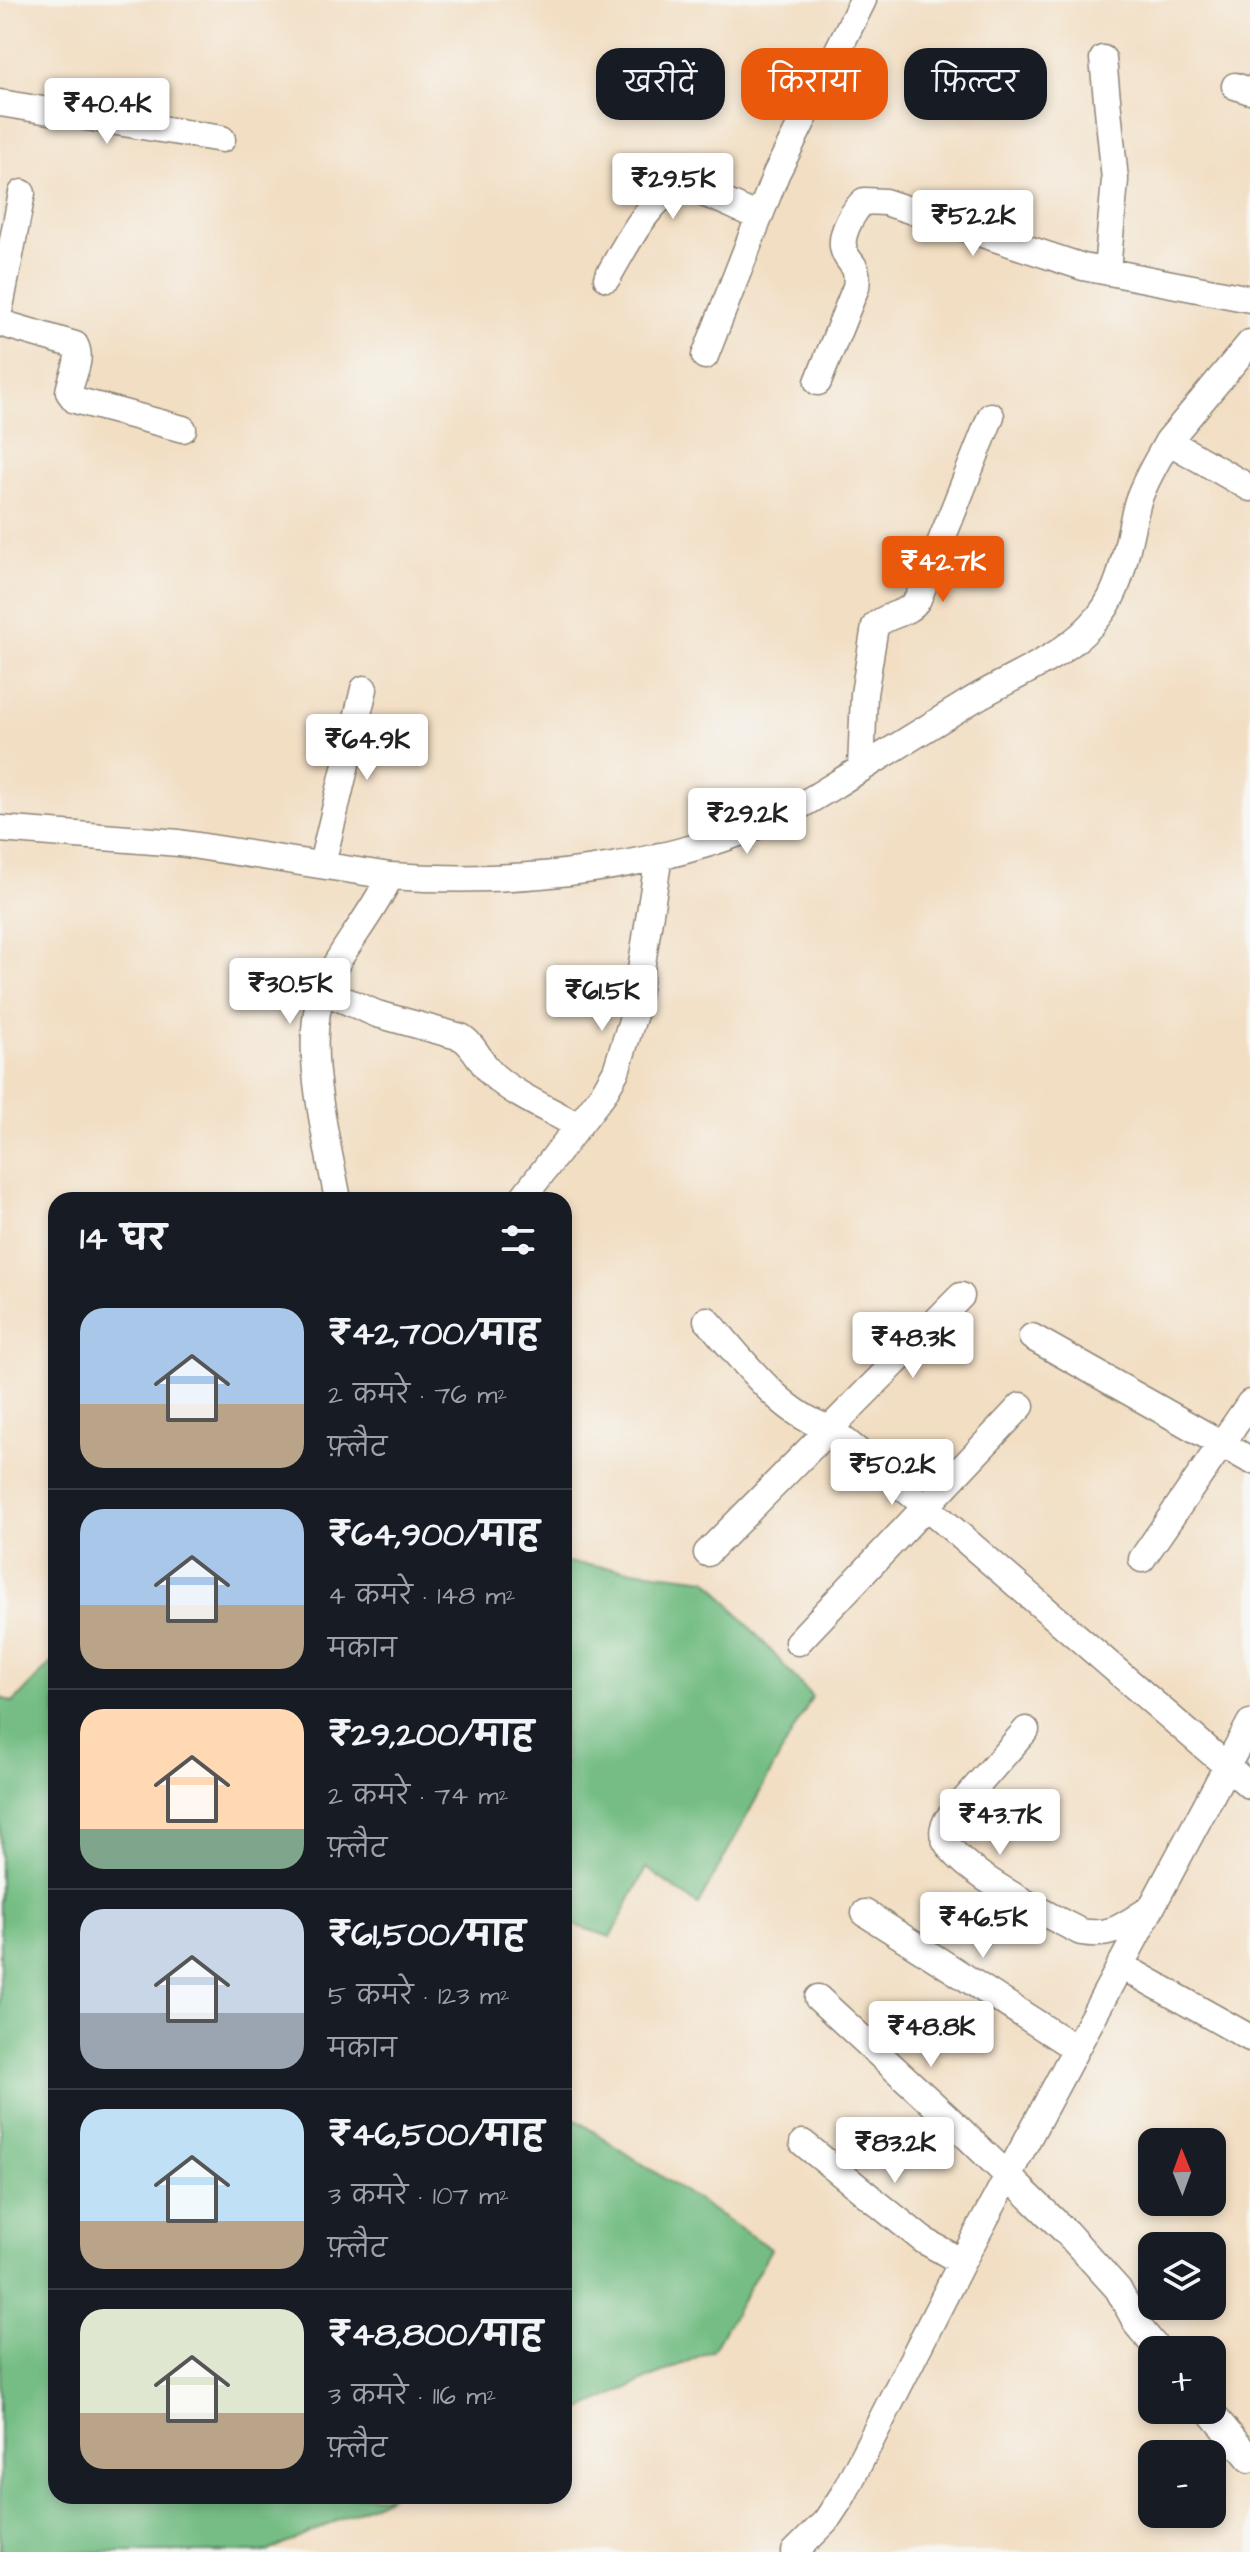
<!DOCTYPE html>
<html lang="hi">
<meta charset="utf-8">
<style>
body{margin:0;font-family:"Architects Daughter","Playpen Sans Deva",sans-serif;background:#20242c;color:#f1f3f6;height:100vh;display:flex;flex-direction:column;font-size:30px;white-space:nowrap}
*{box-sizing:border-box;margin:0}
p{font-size:26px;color:#9ea1a6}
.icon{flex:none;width:44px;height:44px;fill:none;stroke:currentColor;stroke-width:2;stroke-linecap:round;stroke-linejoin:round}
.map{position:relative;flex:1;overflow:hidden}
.panel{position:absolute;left:48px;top:1192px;width:524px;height:1312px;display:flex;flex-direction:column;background:#171b24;border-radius:24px;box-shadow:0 4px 12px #0003}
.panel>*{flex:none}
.banner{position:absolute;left:596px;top:48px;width:534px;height:72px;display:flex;gap:16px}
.needle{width:52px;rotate:359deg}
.controls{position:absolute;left:1138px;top:2128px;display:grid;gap:16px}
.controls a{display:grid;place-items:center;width:88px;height:88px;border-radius:16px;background:#171b24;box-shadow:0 4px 12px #0003;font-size:40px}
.price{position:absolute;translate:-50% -68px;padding:0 18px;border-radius:8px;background:#fff;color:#222;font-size:26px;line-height:52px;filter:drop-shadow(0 2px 4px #0008)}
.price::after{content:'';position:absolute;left:50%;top:48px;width:24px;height:18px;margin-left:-12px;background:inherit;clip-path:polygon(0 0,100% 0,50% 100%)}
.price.current{background:#ea580c;color:#fff}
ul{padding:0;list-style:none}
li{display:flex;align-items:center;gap:24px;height:200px;padding:0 32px}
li+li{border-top:2px solid #363941}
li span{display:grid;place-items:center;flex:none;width:224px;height:160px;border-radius:24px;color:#555}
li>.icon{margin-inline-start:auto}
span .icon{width:96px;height:96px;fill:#fffc;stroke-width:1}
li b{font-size:34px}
h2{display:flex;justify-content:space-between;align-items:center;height:96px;padding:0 32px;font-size:34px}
.chip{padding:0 28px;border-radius:24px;background:#171b24;box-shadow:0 4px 12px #0003;font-size:28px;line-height:72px}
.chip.current{background:#ea580c;color:#fff}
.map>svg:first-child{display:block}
.forest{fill:#74bd84;stroke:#507458;stroke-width:2}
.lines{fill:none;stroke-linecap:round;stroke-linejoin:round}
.minor-casing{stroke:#8e8477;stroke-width:29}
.minor{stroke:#fff;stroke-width:26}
</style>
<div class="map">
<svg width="1250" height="2552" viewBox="0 0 1250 2552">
<rect width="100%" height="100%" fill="#f6f6f2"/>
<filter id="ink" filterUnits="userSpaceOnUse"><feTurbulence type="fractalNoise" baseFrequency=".0125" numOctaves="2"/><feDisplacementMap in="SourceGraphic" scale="16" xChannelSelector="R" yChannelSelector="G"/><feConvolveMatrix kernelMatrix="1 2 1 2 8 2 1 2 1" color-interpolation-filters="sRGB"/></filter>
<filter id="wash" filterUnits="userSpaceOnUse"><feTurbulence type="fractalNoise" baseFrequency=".006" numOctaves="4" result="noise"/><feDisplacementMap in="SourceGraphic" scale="32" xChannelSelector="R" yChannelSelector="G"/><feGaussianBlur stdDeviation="1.8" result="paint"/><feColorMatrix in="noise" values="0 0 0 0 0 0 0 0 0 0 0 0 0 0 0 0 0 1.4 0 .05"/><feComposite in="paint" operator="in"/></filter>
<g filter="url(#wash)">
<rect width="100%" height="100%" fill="#f2dec3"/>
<path class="forest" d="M564,1562L707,1579L812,1697L698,1905L646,1868L611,1937L564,1922Z
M56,1658V2496H391L268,2552H0V1697L13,1703Z
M564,2112L771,2249L713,2350L564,2417Z"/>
</g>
<g filter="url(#ink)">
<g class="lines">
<g class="minor-casing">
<path id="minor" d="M1103,59L1115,180L1107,271
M1235,86L1250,91
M0,103L222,139
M607,278C621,255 652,189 682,189C703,189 739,209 759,217
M0,307L22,193
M0,323L75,345C83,360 71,376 69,392L75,400L183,429
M705,356L776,174L863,0
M818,382L856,287C860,260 845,265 843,246C841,233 854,209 864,201L885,202L1083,267L1250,299
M1168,441L1250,488
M861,769L864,694L875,626C888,613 907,616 918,599L991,416
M0,829L179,843L390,876C518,885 665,870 782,815C806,804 828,789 851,775C890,751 930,726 969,702C1013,675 1068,657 1100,615C1125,584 1127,538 1138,501C1145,480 1157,461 1168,441L1250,343
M322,864L364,689
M323,991L377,1014L461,1037C476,1046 481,1065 494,1076C518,1097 551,1110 578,1126
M338,1200C327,1139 299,1038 326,982C344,945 373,914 390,876
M521,1200L603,1094L616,1071L634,1014L659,856
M707,1320C740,1356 781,1415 829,1428L927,1507L1250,1786
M1032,1337L1250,1460
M707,1553L961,1296
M1142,1559L1250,1403
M798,1642L1021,1406
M1026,1730L947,1820C944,1826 942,1831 944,1837C955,1870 1050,1916 1081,1932C1110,1937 1121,1928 1145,1912
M865,1913L1075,2048
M1120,1965L1250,2038
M818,1998L946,2116L1067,2233L1118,2289L1138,2326L1158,2350
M803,2143L923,2240L962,2262
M1209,2410L1250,2459
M795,2552L826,2521L843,2495L962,2262L1250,1723"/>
</g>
<use href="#minor" class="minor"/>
</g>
</g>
</svg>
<div class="controls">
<a><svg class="needle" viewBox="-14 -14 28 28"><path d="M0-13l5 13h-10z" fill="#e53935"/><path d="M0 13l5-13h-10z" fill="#9ea1a6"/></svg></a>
<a><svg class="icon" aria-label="layers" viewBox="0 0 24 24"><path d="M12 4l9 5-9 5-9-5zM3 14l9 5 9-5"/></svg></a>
<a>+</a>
<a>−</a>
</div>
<b class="price" style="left:107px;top:146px">₹40.4K</b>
<b class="price" style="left:673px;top:221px">₹29.5K</b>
<b class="price" style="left:973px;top:258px">₹52.2K</b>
<b class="price current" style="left:943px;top:604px">₹42.7K</b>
<b class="price" style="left:367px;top:782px">₹64.9K</b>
<b class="price" style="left:747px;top:856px">₹29.2K</b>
<b class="price" style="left:290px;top:1026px">₹30.5K</b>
<b class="price" style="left:602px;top:1033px">₹61.5K</b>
<b class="price" style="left:913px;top:1380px">₹48.3K</b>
<b class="price" style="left:892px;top:1507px">₹50.2K</b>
<b class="price" style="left:1000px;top:1857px">₹43.7K</b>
<b class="price" style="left:983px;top:1960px">₹46.5K</b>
<b class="price" style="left:931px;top:2069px">₹48.8K</b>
<b class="price" style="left:895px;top:2185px">₹83.2K</b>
<div class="banner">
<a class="chip">खरीदें</a>
<a class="chip current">किराया</a>
<a class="chip">फ़िल्टर</a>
</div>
<section class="panel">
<h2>14 घर<svg class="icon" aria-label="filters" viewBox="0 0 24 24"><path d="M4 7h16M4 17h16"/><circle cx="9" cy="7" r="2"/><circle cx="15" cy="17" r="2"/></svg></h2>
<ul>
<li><span style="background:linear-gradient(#a9c7e8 60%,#b9a48a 0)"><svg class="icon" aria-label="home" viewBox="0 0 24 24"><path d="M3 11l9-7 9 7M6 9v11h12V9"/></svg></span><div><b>₹42,700/माह</b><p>2 कमरे · 76 m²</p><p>फ़्लैट</p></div></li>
<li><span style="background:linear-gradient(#a9c7e8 60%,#b9a48a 0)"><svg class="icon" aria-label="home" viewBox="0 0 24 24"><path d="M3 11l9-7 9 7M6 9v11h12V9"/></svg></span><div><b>₹64,900/माह</b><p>4 कमरे · 148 m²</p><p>मकान</p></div></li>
<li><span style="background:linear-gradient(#ffd9b3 75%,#7fa58c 0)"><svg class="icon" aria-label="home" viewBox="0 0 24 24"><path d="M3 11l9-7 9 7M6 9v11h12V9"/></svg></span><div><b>₹29,200/माह</b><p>2 कमरे · 74 m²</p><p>फ़्लैट</p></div></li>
<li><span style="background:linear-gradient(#c9d6e8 65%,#9aa5b1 0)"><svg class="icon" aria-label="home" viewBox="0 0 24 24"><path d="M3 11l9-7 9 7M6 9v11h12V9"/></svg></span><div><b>₹61,500/माह</b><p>5 कमरे · 123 m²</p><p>मकान</p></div></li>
<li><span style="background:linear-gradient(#bfe0f5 70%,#b9a48a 0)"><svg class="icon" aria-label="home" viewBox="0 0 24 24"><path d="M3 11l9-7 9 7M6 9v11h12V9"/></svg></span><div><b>₹46,500/माह</b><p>3 कमरे · 107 m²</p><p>फ़्लैट</p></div></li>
<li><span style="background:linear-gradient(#dfe7d0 65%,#b9a48a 0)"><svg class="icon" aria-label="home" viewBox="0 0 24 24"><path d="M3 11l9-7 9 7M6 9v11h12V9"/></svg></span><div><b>₹48,800/माह</b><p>3 कमरे · 116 m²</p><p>फ़्लैट</p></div></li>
</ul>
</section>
</div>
